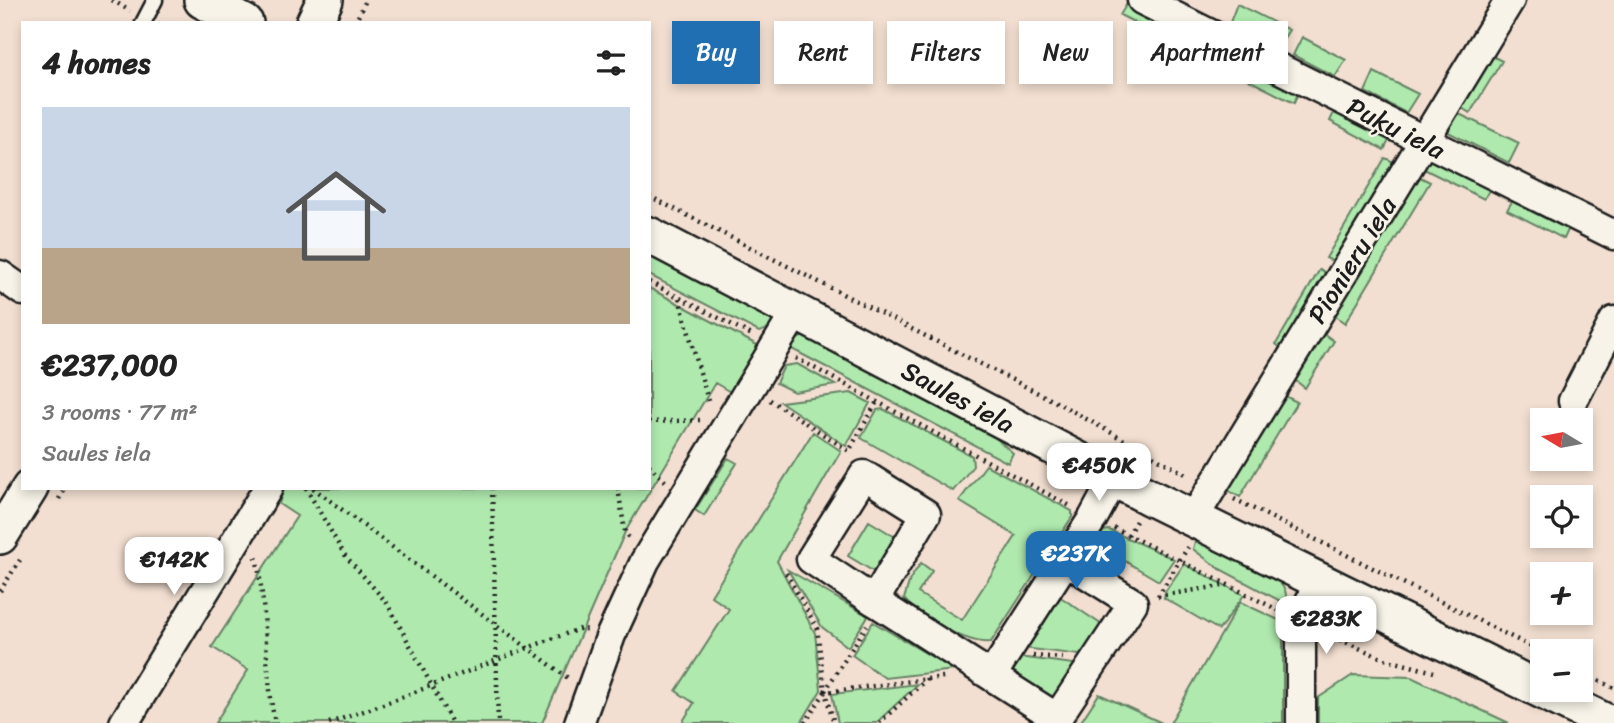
<!DOCTYPE html>
<meta charset="utf-8">
<style>
body{margin:0;font-family:Sriracha,sans-serif;background:#f6f6f6;color:#222;height:100vh;display:flex;flex-direction:column;font-size:26px;white-space:nowrap}
*{box-sizing:border-box;margin:0}
p{font-size:23px;color:#767676}
.icon{flex:none;width:38px;height:38px;fill:none;stroke:currentColor;stroke-width:2;stroke-linecap:round;stroke-linejoin:round}
.map{position:relative;flex:1;overflow:hidden}
.details{position:absolute;left:21px;top:21px;width:630px;height:469px;display:flex;flex-direction:column;background:#fff;border-radius:0px;box-shadow:0 4px 10px #0003}
.details>*{flex:none}
.hud{position:absolute;left:672px;top:21px;width:665px;height:63px;display:flex;gap:14px}
.needle{width:46px;rotate:280deg}
.controls{position:absolute;left:1530px;top:408px;display:grid;gap:14px}
.controls a{display:grid;place-items:center;width:63px;height:63px;border-radius:0px;background:#fff;box-shadow:0 4px 10px #0003;font-size:35px}
.price{position:absolute;translate:-50% -60px;padding:0 16px;border-radius:14px;background:#fff;color:#222;font-size:23px;line-height:46px;filter:drop-shadow(0 2px 4px #0008)}
.price::after{content:'';position:absolute;left:50%;top:42px;width:21px;height:16px;margin-left:-10px;background:inherit;clip-path:polygon(0 0,100% 0,50% 100%)}
.price.selected{background:#1f6fb2;color:#fff}
ul{padding:0;list-style:none}
li{display:grid;align-content:center;gap:14px;height:371px;padding:0 21px}
li span{display:grid;place-items:center;height:217px;border-radius:0px;color:#555}
li>.icon{margin-inline-start:auto}
span .icon{width:126px;height:126px;fill:#fffc;stroke-width:1}
li b{font-size:30px}
h2{display:flex;justify-content:space-between;align-items:center;height:84px;padding:0 21px;font-size:30px}
.pill{padding:0 24px;border-radius:0px;background:#fff;box-shadow:0 4px 10px #0003;font-size:24px;line-height:63px}
.pill.selected{background:#1f6fb2;color:#fff}
.map>svg:first-child{display:block}
.green{fill:#afe9ae;stroke:#668265;stroke-width:2}
.lines{fill:none;stroke-linecap:round;stroke-linejoin:round}
.service-casing{stroke:#1c1c1c;stroke-width:19}
.minor-casing{stroke:#1c1c1c;stroke-width:33}
.tertiary-casing{stroke:#1c1c1c;stroke-width:40}
.path{stroke:#1c1c1c;stroke-width:4.5;stroke-dasharray:2 5;stroke-linecap:butt}
.service{stroke:#f7f3e8;stroke-width:14}
.minor{stroke:#f7f3e8;stroke-width:28}
.tertiary{stroke:#f7f3e8;stroke-width:35}
.labels{text-anchor:middle;stroke-width:5;stroke-linejoin:round;paint-order:stroke}
.street-label{font-size:26px;fill:#1c1c1c;stroke:#f7f3e8}
</style>
<div class="map">
<svg width="1614" height="723" viewBox="0 0 1614 723">
<rect width="100%" height="100%" fill="#f2dfd1"/>
<filter id="ink" filterUnits="userSpaceOnUse"><feTurbulence type="fractalNoise" baseFrequency=".0143" numOctaves="2"/><feDisplacementMap in="SourceGraphic" scale="14" xChannelSelector="R" yChannelSelector="G"/><feConvolveMatrix kernelMatrix="1 2 1 2 8 2 1 2 1" color-interpolation-filters="sRGB"/></filter>
<g filter="url(#ink)">
<path class="green" d="M1128,2L1213,44L1208,60L1120,15Z
M1237,4L1289,30L1277,49L1229,25Z
M1302,37L1346,60L1335,77L1293,55Z
M1229,52L1300,88L1294,103L1221,66Z
M1488,54L1502,61L1470,113L1457,105Z
M1374,72L1418,94L1406,113L1365,92Z
M1337,106L1393,133L1384,150L1330,121Z
M1453,111L1519,143L1509,163L1448,132Z
M1427,157L1494,182L1484,199L1420,167Z
M1385,158L1396,163L1334,262L1326,258Z
M1414,174L1430,182L1345,323L1331,313Z
M1517,193L1572,221L1564,239L1507,210Z
M649,249L771,313L774,321L768,329L759,332L649,275Z
M1320,269L1327,274L1282,349L1276,344Z
M649,288L759,346L732,393L715,383L625,532L542,723H215L248,670L212,647L297,516L279,504L283,488H649Z
M1320,331L1334,341L1305,388L1291,377Z
M807,335L982,426L1013,453L1008,463L790,348L794,340Z
M797,364L835,385L794,392L776,383L784,366Z
M851,393L870,403L846,446L781,402Z
M1281,394L1297,402L1240,497L1225,489Z
M883,409L972,456L973,466L953,491L861,438L877,410Z
M813,432L841,451L777,561L815,633L821,690L801,723H682L694,703L676,691L729,609L711,596Z
M728,458L737,463L704,516L695,510Z
M986,465L1072,511V517L991,642C968,645 919,617 904,599L910,579L921,563L932,571L918,593L962,620L1016,536L959,501Z
M869,521L902,541L881,576L848,556Z
M1109,530L1174,559L1159,581L1096,544L1103,531Z
M1196,537L1278,580L1285,590L1288,605L1218,568L1193,549Z
M1184,564L1244,595L1219,630L1164,598L1165,592Z
M788,570L868,616L848,647L822,627Z
M1056,594L1108,629L1088,656L1023,648Z
M1240,602L1283,622V723H1170Z
M873,622L954,670L885,678L852,655Z
M1018,657L1082,665L1056,702L1008,674Z
M1353,675L1411,677L1509,723H1318V698Z
M918,684L876,723H838L832,694Z
M1099,694L1162,723H1080Z"/>
<g class="lines">
<g class="service-casing">
<path id="service" d="M143,23L155,0"/>
</g>
<g class="minor-casing">
<path id="minor" d="M1142,0L1614,235
M0,275L23,291
M1573,401L1614,321
M1193,519L1510,0
M874,601L926,514L864,475L811,559L874,601L879,604L1057,718L1133,603L1066,561
M992,675L1093,518L1114,479
M124,723L268,488
M579,723L611,635L645,561L796,312
M1301,723V623L1318,582"/>
</g>
<g class="tertiary-casing">
<path id="tertiary" d="M202,0L245,23
M314,23L325,0
M649,235L1149,497L1608,723
M0,536L30,488"/>
</g>
<path class="path" d="M112,0L130,11
M355,23L366,0
M649,196L1056,402L1189,476
M649,282L754,336
M679,298L709,404
M796,358L1072,507
M770,400L849,451L878,400
M649,422L701,420
M649,465L666,482
M306,488L344,554L387,603L452,723
M313,488L568,678
M492,488L498,723
M618,488L625,532L629,538
M59,499L65,488
M1234,499L1542,652
M1114,528L1278,610
M1128,535L1136,521
M256,557C268,612 264,668 275,723
M786,573L817,628L825,692L834,723
M0,591L20,560
M1158,596L1188,547
M1158,596L1228,585
M1327,634L1384,659L1434,672
M1033,656L1066,658
M1580,671L1614,688
M825,691L867,625
M329,723C414,695 497,658 582,628L587,630
M805,723L825,692L944,677
M879,723L927,679"/>
<use href="#service" class="service"/>
<use href="#minor" class="minor"/>
<use href="#tertiary" class="tertiary"/>
</g>
</g>
<g class="labels">
<g class="street-label">
<text transform="translate(1396 128) rotate(27)" y="9">Puķu iela</text>
<text transform="translate(1352 260) rotate(-58)" y="9">Pionieru iela</text>
<text transform="translate(958 397) rotate(28)" y="9">Saules iela</text>
</g>
</g>
</svg>
<div class="controls">
<a><svg class="needle" viewBox="-14 -14 28 28"><path d="M0-13l5 13h-10z" fill="#e53935"/><path d="M0 13l5-13h-10z" fill="#767676"/></svg></a>
<a><svg class="icon" aria-label="locate" viewBox="0 0 24 24"><circle cx="12" cy="12" r="6"/><path d="M12 2v4M12 18v4M2 12h4M18 12h4"/></svg></a>
<a>+</a>
<a>−</a>
</div>
<b class="price" style="left:1099px;top:503px">€450K</b>
<b class="price selected" style="left:1076px;top:591px">€237K</b>
<b class="price" style="left:174px;top:597px">€142K</b>
<b class="price" style="left:1326px;top:656px">€283K</b>
<div class="hud">
<a class="pill selected">Buy</a>
<a class="pill">Rent</a>
<a class="pill">Filters</a>
<a class="pill">New</a>
<a class="pill">Apartment</a>
</div>
<section class="details">
<h2>4 homes<svg class="icon" aria-label="filters" viewBox="0 0 24 24"><path d="M4 7h16M4 17h16"/><circle cx="9" cy="7" r="2"/><circle cx="15" cy="17" r="2"/></svg></h2>
<ul>
<li><span style="background:linear-gradient(#c9d6e8 65%,#b9a48a 0)"><svg class="icon" aria-label="home" viewBox="0 0 24 24"><path d="M3 11l9-7 9 7M6 9v11h12V9"/></svg></span><div><b>€237,000</b><p>3 rooms · 77 m²</p><p>Saules iela</p></div></li>
</ul>
</section>
</div>
